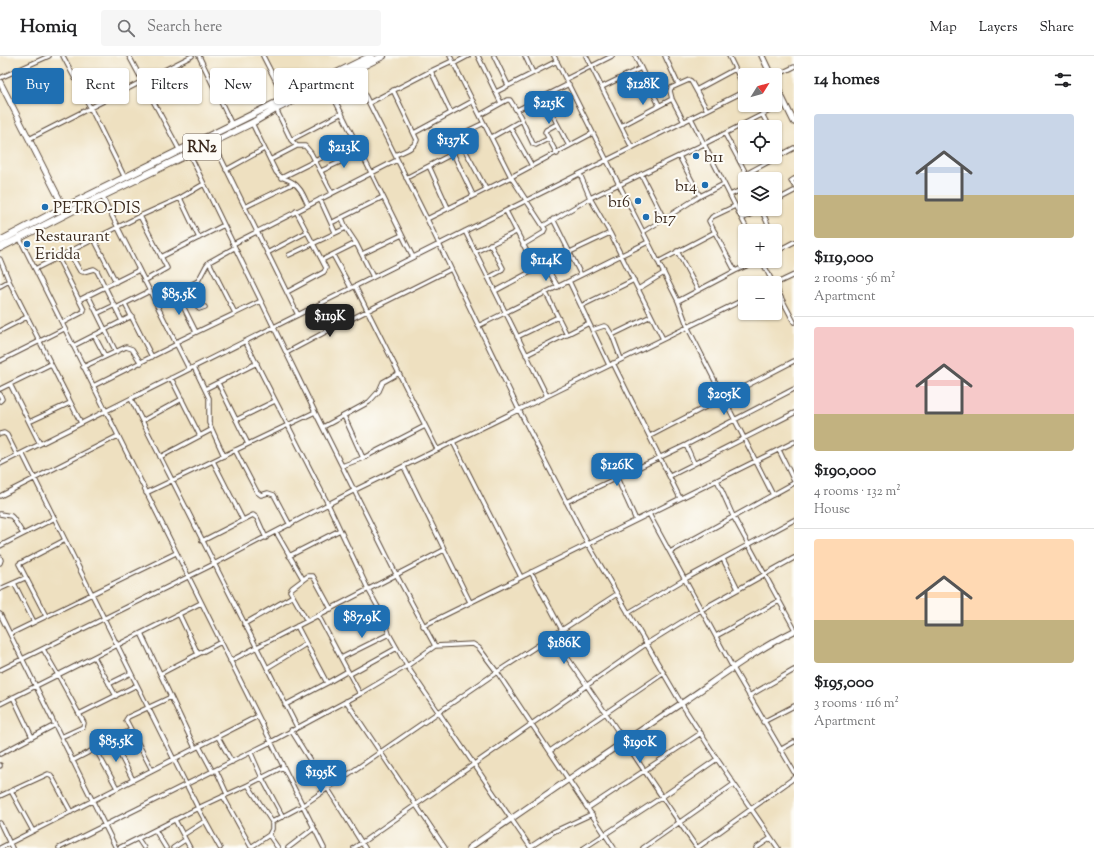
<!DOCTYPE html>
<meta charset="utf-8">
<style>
body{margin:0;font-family:"Sorts Mill Goudy",serif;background:#f6f6f6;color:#202124;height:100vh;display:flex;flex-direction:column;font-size:15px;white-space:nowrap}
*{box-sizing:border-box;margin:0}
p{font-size:13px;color:#757577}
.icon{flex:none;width:22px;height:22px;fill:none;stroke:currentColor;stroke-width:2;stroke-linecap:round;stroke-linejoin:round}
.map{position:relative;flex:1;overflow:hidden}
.drawer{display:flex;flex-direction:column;background:#fff;width:300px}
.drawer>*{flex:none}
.guide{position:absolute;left:12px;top:12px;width:380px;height:36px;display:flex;gap:8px}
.needle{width:26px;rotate:53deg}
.buttons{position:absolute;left:738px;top:12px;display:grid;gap:8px}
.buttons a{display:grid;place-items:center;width:44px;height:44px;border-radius:4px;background:#fff;box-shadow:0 1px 3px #0004;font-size:20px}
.price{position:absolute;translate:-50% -34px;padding:0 9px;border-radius:8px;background:#1f6fb2;color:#fff;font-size:13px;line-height:26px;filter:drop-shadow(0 1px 2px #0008)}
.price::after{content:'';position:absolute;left:50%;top:24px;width:12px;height:9px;margin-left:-6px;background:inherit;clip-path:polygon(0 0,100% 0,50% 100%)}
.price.on{background:#222;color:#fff}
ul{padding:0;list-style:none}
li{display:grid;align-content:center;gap:8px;height:212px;padding:0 20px}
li+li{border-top:1px solid #e0e0e0}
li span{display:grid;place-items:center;height:124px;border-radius:4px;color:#555}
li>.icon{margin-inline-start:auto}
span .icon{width:72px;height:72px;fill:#fffc;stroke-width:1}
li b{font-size:17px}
h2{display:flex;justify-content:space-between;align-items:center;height:48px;padding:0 20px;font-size:17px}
.chip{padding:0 14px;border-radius:4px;background:#fff;box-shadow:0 1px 3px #0004;font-size:14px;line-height:36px}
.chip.on{background:#1f6fb2;color:#fff}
header{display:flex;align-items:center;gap:24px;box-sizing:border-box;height:56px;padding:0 20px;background:#fff;border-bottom:1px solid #e0e0e0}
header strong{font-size:19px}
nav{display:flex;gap:22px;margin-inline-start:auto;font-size:14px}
.search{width:280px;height:36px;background:#f6f6f6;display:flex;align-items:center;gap:10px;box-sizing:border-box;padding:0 14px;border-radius:4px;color:#757577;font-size:15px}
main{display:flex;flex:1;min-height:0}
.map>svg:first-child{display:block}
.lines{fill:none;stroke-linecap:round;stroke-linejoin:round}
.street-casing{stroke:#564536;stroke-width:5.5}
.secondary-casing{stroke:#564536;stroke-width:7}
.highway-casing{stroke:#564536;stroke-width:8}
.street{stroke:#fff;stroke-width:3.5}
.secondary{stroke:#fff;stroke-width:5}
.highway{stroke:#fff;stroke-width:6}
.poi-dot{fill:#1f6fb2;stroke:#fdfcf7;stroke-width:1.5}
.labels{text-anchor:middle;stroke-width:4;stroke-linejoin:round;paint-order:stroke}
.shield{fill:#fdfcf7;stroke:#75695f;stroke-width:1}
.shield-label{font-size:15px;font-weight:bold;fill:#3b2a1e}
.poi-label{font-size:16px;fill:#3b2a1e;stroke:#fdfcf7;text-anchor:start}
</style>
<header>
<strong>Homiq</strong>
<div class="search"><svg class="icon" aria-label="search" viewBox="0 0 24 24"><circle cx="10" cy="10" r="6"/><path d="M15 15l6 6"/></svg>Search here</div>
<nav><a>Map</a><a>Layers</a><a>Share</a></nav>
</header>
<main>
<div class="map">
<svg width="794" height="792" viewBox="0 0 794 792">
<rect width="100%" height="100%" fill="#fdfcf7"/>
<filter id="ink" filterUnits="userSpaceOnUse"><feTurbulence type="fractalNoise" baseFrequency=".025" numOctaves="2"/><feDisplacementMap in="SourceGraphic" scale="8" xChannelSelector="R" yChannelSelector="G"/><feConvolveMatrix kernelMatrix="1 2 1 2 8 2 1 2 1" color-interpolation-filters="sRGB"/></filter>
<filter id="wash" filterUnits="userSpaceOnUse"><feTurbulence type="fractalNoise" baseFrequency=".012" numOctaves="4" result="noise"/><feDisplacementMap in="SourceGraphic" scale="16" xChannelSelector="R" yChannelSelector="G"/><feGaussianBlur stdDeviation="0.9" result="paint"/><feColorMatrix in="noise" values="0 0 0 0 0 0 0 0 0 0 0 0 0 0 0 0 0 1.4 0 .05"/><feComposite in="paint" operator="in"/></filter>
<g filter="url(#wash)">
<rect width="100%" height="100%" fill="#eee0c0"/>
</g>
<g filter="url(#ink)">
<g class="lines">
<g class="street-casing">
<path id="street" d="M63,0L90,51L125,122
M129,0L180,95
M199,0L232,69
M263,0L285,43
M450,0L511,121L543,170L590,142L619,128
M478,0L501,47
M494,0L508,29
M525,0L533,17
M554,0L678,245L688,272L773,439
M586,0L632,92
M635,0L659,49
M665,0L678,28
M729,0L745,33
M453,8L468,0
M353,15L427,163L519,354L588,488L681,647L717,703L778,792
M431,15L451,57
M775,20L794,11
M0,22L49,0
M566,23L612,0
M327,28L413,201
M602,31L641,12
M393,34L417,84C415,92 402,96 395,99
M696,34L735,13
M496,36L557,5
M543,41L569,90
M369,47L431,15L452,5
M276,53L291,84L297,90H305L311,97L332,137
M517,54L569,28
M762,58L769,71
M480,59L507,44H510L520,60L533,88L536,89L548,83
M691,62L748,175
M684,66L672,43L670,35L671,32L689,24L691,25L707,54
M252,67L276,116C282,124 285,121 292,126C301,131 304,141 308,149
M621,70L672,43
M510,71L532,110
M414,77L473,45
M725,78L749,123
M492,81L522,64
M29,83L192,0
M459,83L486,133
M775,83L783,98
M291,84L342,57
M213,86L298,259
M189,97L315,356L396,518L435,590
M453,97L473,139
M557,98L545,76L546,74L557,68
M679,100L700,140
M270,104L297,90
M429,110L448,152
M226,114L264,93
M321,115L361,96
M580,118L590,142L610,177L663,283
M641,118L664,163L700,140L724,128
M746,118L794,92
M281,122L339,93
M406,122L454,97C458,93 457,89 459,84C463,75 477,71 484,67
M794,123L791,125L794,129
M619,129L704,88L785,47
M730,139L745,132
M102,140L189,313
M180,142L199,182
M320,143L335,176
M775,145L794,135
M245,151L294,127
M761,153L771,175
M342,162L346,172
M427,163L511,121L593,77
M553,163L581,219
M742,163L760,153
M331,167L383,141
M465,175L547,340
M643,176L664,163
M19,181L324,792
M94,183L116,226
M775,184L780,194
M233,188L397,104
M523,189L543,177L545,173L543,170
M677,195L698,234
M69,196L80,215L83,216L94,213L97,215L122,265
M475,196L516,176
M570,196L610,177
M775,196L794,186
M267,197L307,176
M362,198L402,179
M289,199L346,172L356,187L373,221
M333,199L351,232
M161,201L224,169
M58,202L84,254L83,256L62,267
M0,203L9,225L81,367
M322,204L356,187
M762,205L773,227
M209,206L235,257
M658,206L715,176
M35,213L140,160
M536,213L545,208L558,231
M735,215L709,165L712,161L735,150
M488,222L501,215L503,212L490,188
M144,225L167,212L140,160L180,142L204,128
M569,225L609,309
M775,228L794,219
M0,230L9,225
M355,230L437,393
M775,230L794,266
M187,231L199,253L205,251
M638,233L664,217
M495,235L536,213L506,155
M176,236L196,276
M287,236L324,216L326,212L296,155
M546,237L567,279
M88,239L116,296
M79,244L139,214
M678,245L735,215L757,205
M156,247L198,225L206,210L209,206L234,192
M125,248L152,301
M581,250L634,224
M116,252L150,235
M98,257L115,249
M478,270L648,186
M592,274L604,270L607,271L612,279L621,303
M0,275L27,261
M94,279L105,300
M612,279L651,260
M517,281L558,261
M245,285L328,448L368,533L384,562L389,578L407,610L531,792
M176,286L261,245
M73,290L132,260
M286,297L329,274L451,213
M526,299L589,267
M0,305L64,273
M613,307L680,442
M83,311L126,291L132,293L141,307
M194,311L209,342V367L224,400
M171,322L200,380
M218,327L248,388
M10,328L40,388
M93,330L177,288
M0,333L51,308
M205,333L257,307
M0,338L2,343L0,345
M131,343L297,671
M344,360L363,402
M236,364L275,345
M142,365L182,343
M29,366L70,347
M323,371L369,346L379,335L383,326L399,317
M0,378L4,377L7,379L17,399
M650,380L794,305
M453,386L521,521
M686,389L694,407
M235,394L257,436L261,439L268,437L274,439L290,469
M779,394L794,425
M22,397L198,752L220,792
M160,401L211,374
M213,405L243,464
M0,408L745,35
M342,410L363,402L425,370
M404,411L470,546
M670,420L794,357
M617,422L636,464
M717,424L733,460L794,572
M146,437L315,356
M0,440L118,380
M566,446L686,389L794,333
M0,458L11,460L13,462L23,478
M649,458L733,612L794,716
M276,476L303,523
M202,485L253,459L257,462L266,482
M0,490L55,462
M670,496L794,427
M289,500L340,474
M0,501L1,504L0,507
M723,503L738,533
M531,516L562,574
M14,527L34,566
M0,533L25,522
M628,557L685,523L794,464
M0,558L116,792
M179,558L198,598
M318,559L360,638
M46,560L19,508L65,484
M307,565L290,535L292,532L308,520H313L331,553
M244,568L293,540
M423,570L794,386
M141,577L195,692
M10,578L176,497
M552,580C602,649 648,722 697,792
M716,580L779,545
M43,593L58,619L84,667L83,671L61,681
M94,601L116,640
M341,602L389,578
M230,605L444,494
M267,612L306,588
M0,614L214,508L355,434L745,243
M160,618L221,586
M350,618L397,592
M327,627L348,615
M109,628L131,617
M749,640L794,614
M13,641L32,681
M346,645L445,792
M0,648L201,547
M285,649L327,627L297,570
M79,658L137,629
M763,666L794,650
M291,674L365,792
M218,681L232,706
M112,683L133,724
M199,690L213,716
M95,692L117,732
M780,694L794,686
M550,695L664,617
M251,697L262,722L283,761
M0,698L55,669
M72,705L131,674
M0,709V710
M152,714L126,664L128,661L171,641
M216,714L227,738
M248,729L272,766V773L269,779L278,792
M11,735L33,775
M0,740L48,718L51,719L71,756
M223,740L251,791L269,779
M588,752L701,677
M175,764L190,792
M272,766L302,750L497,616L617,538
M0,767L12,792
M155,774L166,792
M183,779L205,765
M138,783L144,792
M530,791L553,776L592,758
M0,792L258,660
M59,792L271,686L360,638L407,610L435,590L473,588L479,592L497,616L614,792
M119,792L198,752L248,729L283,711
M173,792L185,784
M288,792L314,772
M354,792L646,588L701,554L794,502
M584,792L662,741L717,703
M643,792L734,728
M697,792L794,722
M756,792L771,782"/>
</g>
<g class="secondary-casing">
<path id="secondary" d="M762,0L771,19
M0,26L64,152
M775,27L794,66
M469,792C540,743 610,694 682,647C719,622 754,595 794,575"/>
</g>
<g class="highway-casing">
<path id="highway" d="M0,185L53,157L371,0
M0,192L78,152L252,67L276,53L383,0"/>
</g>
<use href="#street" class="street"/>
<use href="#secondary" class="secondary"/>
<use href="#highway" class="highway"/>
</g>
</g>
<g class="poi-dot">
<circle cx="696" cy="100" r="4"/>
<circle cx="705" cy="129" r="4"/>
<circle cx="638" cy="145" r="4"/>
<circle cx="45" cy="151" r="4"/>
<circle cx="646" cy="161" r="4"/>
<circle cx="27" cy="188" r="4"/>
</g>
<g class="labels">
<rect class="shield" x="183" y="78" width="38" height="26" rx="3"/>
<g class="shield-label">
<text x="202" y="96">RN2</text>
</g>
<g class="poi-label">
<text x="704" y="106">b11</text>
<text x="697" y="135" text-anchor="end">b14</text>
<text x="630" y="151" text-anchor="end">b16</text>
<text x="53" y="157">PETRO-DIS</text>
<text x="654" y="167">b17</text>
<text x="35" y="185">Restaurant<tspan x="35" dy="18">Eridda</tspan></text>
</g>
</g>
</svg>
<div class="buttons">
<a><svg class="needle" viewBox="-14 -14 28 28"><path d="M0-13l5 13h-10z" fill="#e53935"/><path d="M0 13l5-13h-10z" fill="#757577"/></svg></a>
<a><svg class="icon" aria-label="locate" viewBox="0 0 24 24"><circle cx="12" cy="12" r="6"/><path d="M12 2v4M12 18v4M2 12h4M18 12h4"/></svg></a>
<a><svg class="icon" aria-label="layers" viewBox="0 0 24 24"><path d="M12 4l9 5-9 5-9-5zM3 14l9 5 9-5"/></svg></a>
<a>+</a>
<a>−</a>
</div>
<b class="price" style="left:643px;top:50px">$128K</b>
<b class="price" style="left:549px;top:69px">$215K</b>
<b class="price" style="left:453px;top:106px">$137K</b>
<b class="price" style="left:344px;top:113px">$213K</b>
<b class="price" style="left:546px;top:226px">$114K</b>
<b class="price" style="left:179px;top:260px">$85.5K</b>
<b class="price on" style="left:330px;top:282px">$119K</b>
<b class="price" style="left:724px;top:360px">$205K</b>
<b class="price" style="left:617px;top:431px">$126K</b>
<b class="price" style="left:362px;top:583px">$87.9K</b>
<b class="price" style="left:564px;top:609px">$186K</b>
<b class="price" style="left:116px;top:707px">$85.5K</b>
<b class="price" style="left:640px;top:708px">$190K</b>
<b class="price" style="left:321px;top:738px">$195K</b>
<div class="guide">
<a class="chip on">Buy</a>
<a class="chip">Rent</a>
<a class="chip">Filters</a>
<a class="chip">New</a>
<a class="chip">Apartment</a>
</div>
</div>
<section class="drawer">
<h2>14 homes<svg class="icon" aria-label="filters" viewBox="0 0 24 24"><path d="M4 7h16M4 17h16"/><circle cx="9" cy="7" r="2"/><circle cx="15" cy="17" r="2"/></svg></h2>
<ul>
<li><span style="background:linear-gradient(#c9d6e8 65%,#c2b280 0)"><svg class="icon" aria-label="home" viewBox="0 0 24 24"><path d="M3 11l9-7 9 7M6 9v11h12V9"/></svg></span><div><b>$119,000</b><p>2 rooms · 56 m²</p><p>Apartment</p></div></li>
<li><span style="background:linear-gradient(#f6c9c9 70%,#c2b280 0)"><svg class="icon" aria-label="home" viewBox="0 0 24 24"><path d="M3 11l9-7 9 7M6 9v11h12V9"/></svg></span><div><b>$190,000</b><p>4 rooms · 132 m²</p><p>House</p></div></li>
<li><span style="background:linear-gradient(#ffd9b3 65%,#c2b280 0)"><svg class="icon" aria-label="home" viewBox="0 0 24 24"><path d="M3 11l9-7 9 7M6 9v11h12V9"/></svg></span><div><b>$195,000</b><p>3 rooms · 116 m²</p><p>Apartment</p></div></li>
</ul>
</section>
</main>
